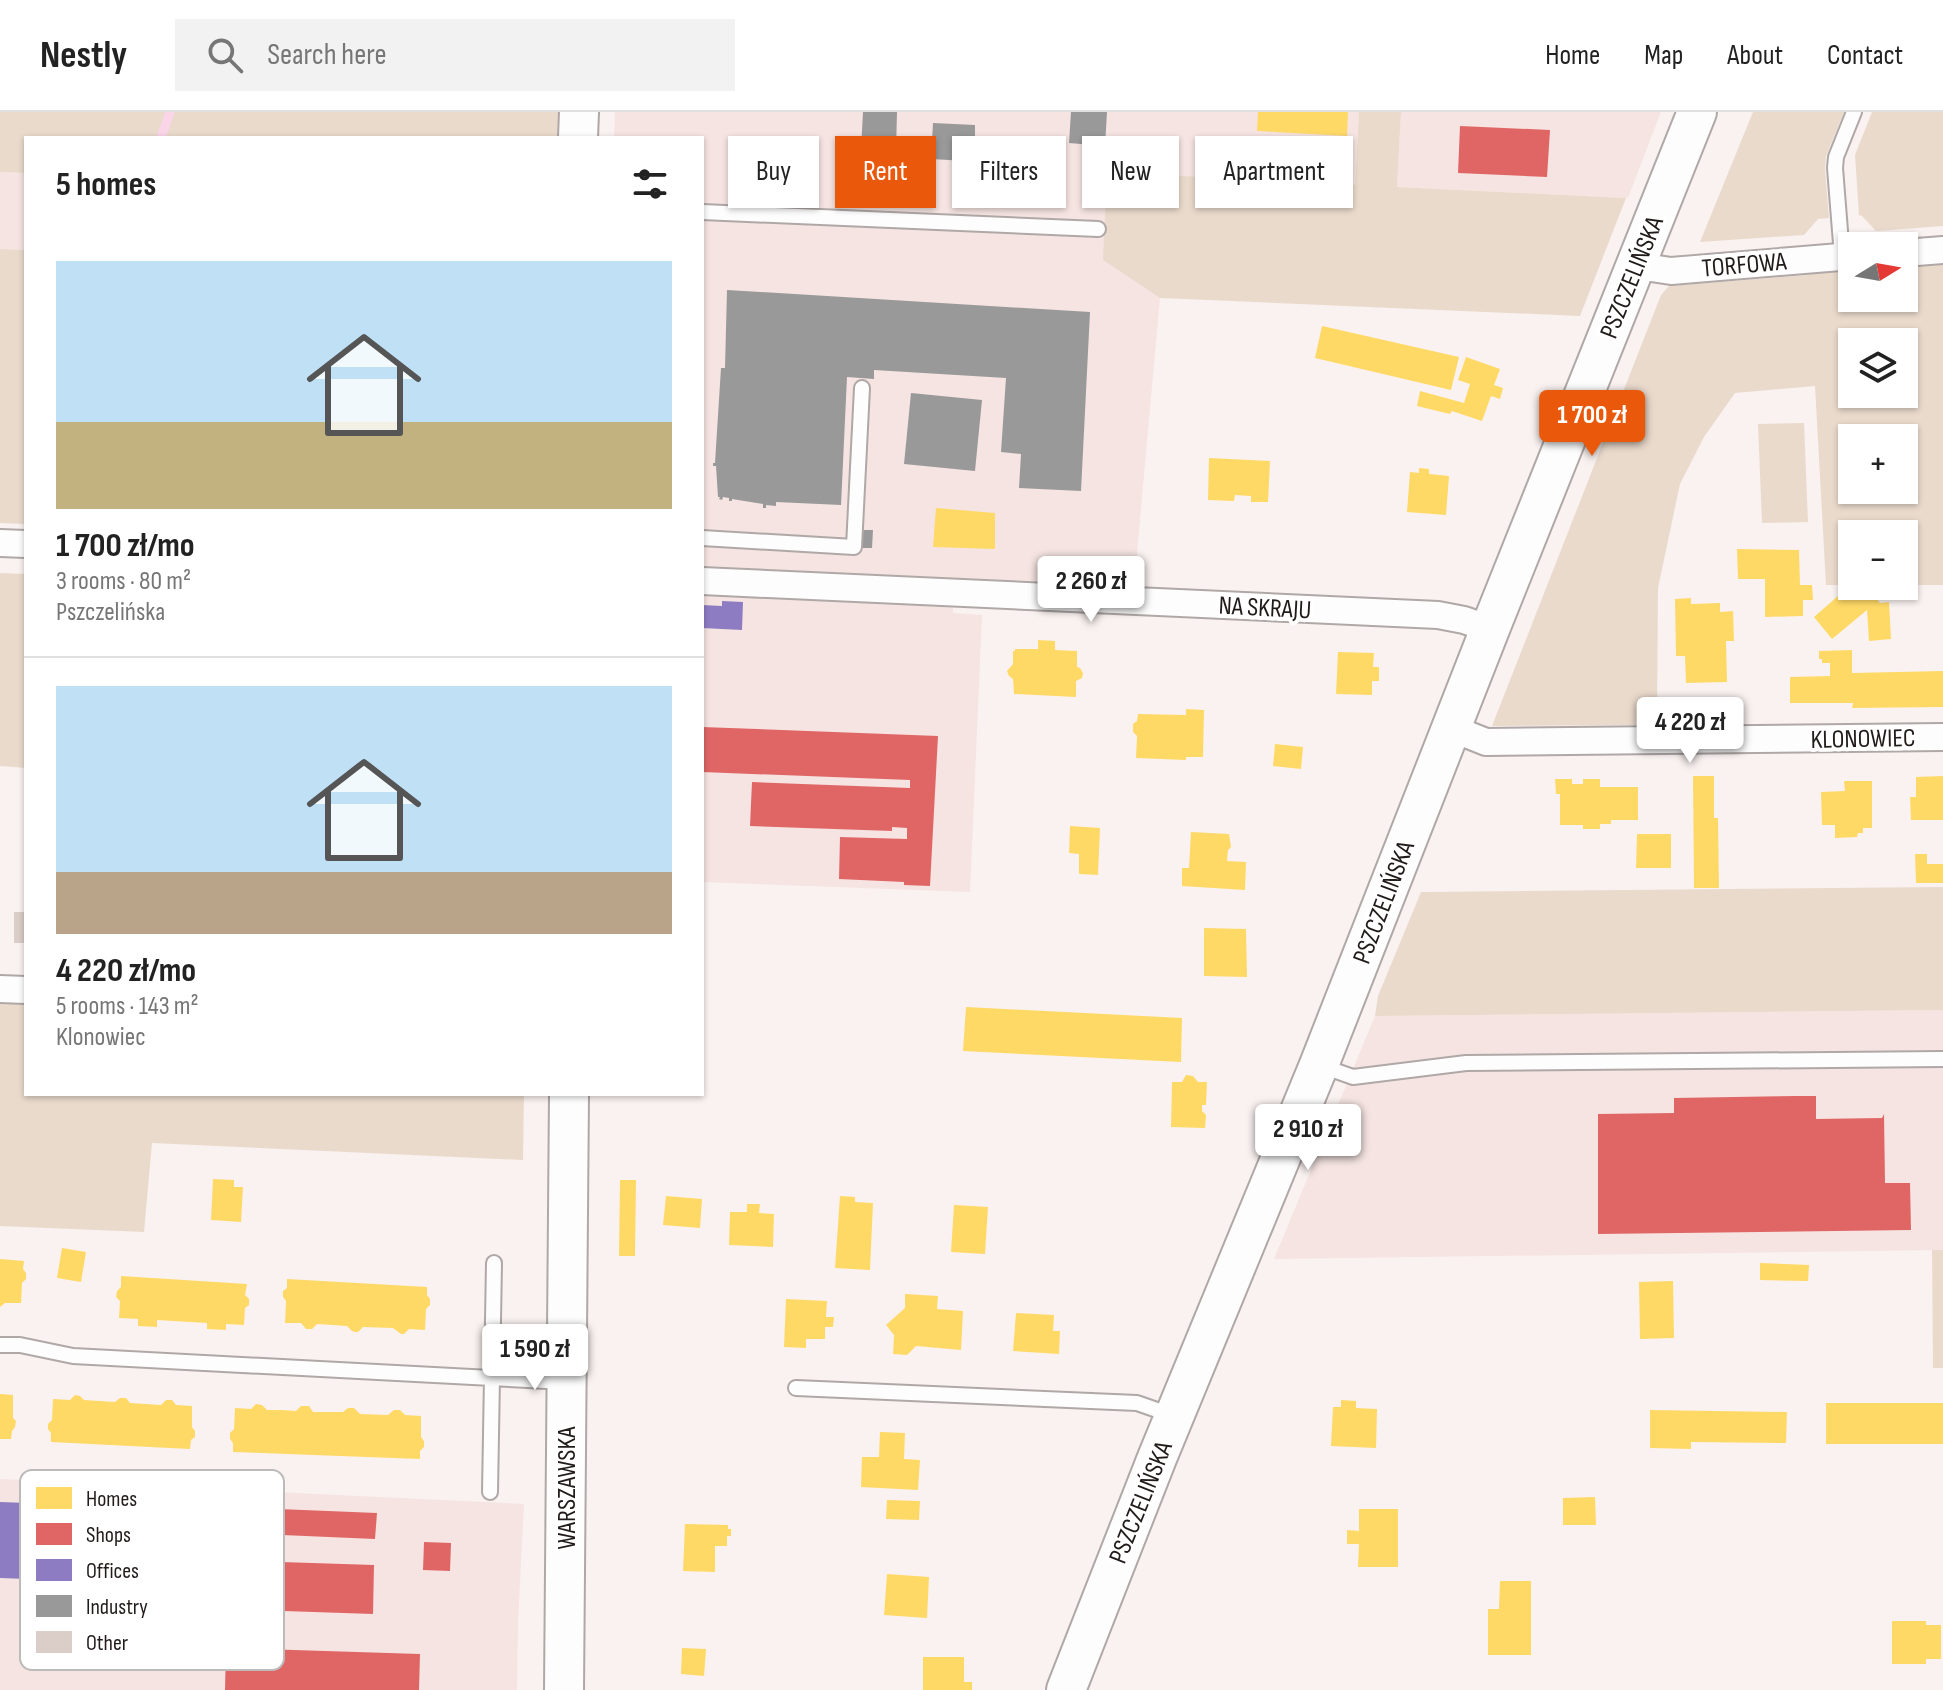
<!DOCTYPE html>
<meta charset="utf-8">
<style>
body{margin:0;font-family:"Sofia Sans Condensed",sans-serif;background:#f2f2f2;color:#222;height:100vh;display:flex;flex-direction:column;font-size:30px;white-space:nowrap}
*{box-sizing:border-box;margin:0}
p{font-size:26px;color:#767676}
.icon{flex:none;width:44px;height:44px;fill:none;stroke:currentColor;stroke-width:2;stroke-linecap:round;stroke-linejoin:round}
.map{position:relative;flex:1;overflow:hidden}
.side{position:absolute;left:24px;top:24px;width:680px;height:960px;display:flex;flex-direction:column;background:#fff;border-radius:0px;box-shadow:0 2px 6px #0004}
.side>*{flex:none}
.hud{position:absolute;left:728px;top:24px;width:760px;height:72px;display:flex;gap:16px}
.needle{width:52px;rotate:79deg}
.tools{position:absolute;left:1838px;top:120px;display:grid;gap:16px}
.tools a{display:grid;place-items:center;width:80px;height:80px;border-radius:0px;background:#fff;box-shadow:0 2px 6px #0004;font-size:40px}
.price{position:absolute;translate:-50% -68px;padding:0 18px;border-radius:8px;background:#fff;color:#222;font-size:26px;line-height:52px;filter:drop-shadow(0 2px 4px #0008)}
.price::after{content:'';position:absolute;left:50%;top:48px;width:24px;height:18px;margin-left:-12px;background:inherit;clip-path:polygon(0 0,100% 0,50% 100%)}
.price.active{background:#ea580c;color:#fff}
ul{padding:0;list-style:none}
li{display:grid;align-content:center;gap:16px;height:424px;padding:0 32px}
li+li{border-top:2px solid #e0e0e0}
li span{display:grid;place-items:center;height:248px;border-radius:0px;color:#555}
li>.icon{margin-inline-start:auto}
span .icon{width:144px;height:144px;fill:#fffc;stroke-width:1}
li b{font-size:34px}
h2{display:flex;justify-content:space-between;align-items:center;height:96px;padding:0 32px;font-size:34px}
.tag{padding:0 28px;border-radius:0px;background:#fff;box-shadow:0 2px 6px #0004;font-size:28px;line-height:72px}
.tag.active{background:#ea580c;color:#fff}
header{display:flex;align-items:center;gap:48px;box-sizing:border-box;height:112px;padding:0 40px;background:#fff;border-bottom:2px solid #e0e0e0}
header strong{font-size:38px}
nav{display:flex;gap:44px;margin-inline-start:auto;font-size:28px}
.search{width:560px;height:72px;background:#f2f2f2;display:flex;align-items:center;gap:20px;box-sizing:border-box;padding:0 28px;border-radius:0px;color:#767676;font-size:30px}
.map>svg:first-child{display:block}
.built{fill:#f5e4e1}
.green{fill:#eadacc;fill-rule:evenodd}
.homes{fill:#ffd966}
.shops{fill:#e06666}
.offices{fill:#8e7cc3}
.industry{fill:#999}
.lines{fill:none;stroke-linecap:round;stroke-linejoin:round}
.stream{stroke:#fad5e8;stroke-width:9}
.building{fill:#dbcec8}
.service-casing{stroke:#afa8a7;stroke-width:18}
.minor-casing{stroke:#afa8a7;stroke-width:30}
.secondary-casing{stroke:#afa8a7;stroke-width:42}
.service{stroke:#fefdfd;stroke-width:14}
.minor{stroke:#fefdfd;stroke-width:26}
.secondary{stroke:#fefdfd;stroke-width:38}
.labels{text-anchor:middle;stroke-width:8;stroke-linejoin:round;paint-order:stroke}
.street-label{font-size:26px;fill:#211b1a;stroke:#fff}
.key{fill:#fff;stroke:#bcbbba;stroke-width:2}
.key-label{font-size:22px;fill:#211b1a}
</style>
<header>
<strong>Nestly</strong>
<div class="search"><svg class="icon" aria-label="search" viewBox="0 0 24 24"><circle cx="10" cy="10" r="6"/><path d="M15 15l6 6"/></svg>Search here</div>
<nav><a>Home</a><a>Map</a><a>About</a><a>Contact</a></nav>
</header>
<div class="map">
<svg width="1943" height="1578" viewBox="0 0 1943 1578">
<rect width="100%" height="100%" fill="#faf2f0"/>
<path class="built" d="M615,0H1359L1355,73L1103,148L1160,186L1134,474L1121,461L1102,460L1090,472L702,455V26H614Z
M1401,0H1661L1628,86L1397,75Z
M0,60L26,61V138L0,137Z
M702,481L953,493V501L982,503L970,780L702,770Z
M1943,898V1138L1274,1147L1375,904Z
M0,1367L524,1392L518,1510L517,1578H0Z"/>
<path class="green" d="M0,0H558V26H26V61L0,60Z
M1359,0H1401L1397,75L1626,86L1580,204L1160,186L1103,148L1107,60L1355,73Z
M1753,0H1844L1826,44L1825,57L1829,106L1818,107L1804,123L1700,130Z
M1872,0H1943V114L1876,119L1861,103L1859,104L1855,43Z
M0,137L26,138V412L0,411Z
M1943,148V473H1904V422H1852V473H1826L1815,274L1735,281L1704,325L1680,372L1658,476L1657,613L1492,614L1661,183L1669,174L1807,163L1808,157L1852,154V186H1904V151ZM1852,230H1904V282H1852ZM1852,326H1904V378H1852Z
M1804,311L1808,410L1762,411L1758,312Z
M0,461L26,462V656L0,654Z
M1943,775V898L1375,904L1378,884L1421,780Z
M0,891L26,892V982H524L523,1048L152,1031L144,1120L0,1114Z
M1932,1138H1943V1256H1933Z"/>
<path class="homes" d="M1258,0H1348L1347,24L1257,19Z
M1322,214L1459,245L1451,278L1315,246Z
M1466,245L1500,257L1494,273L1503,276L1500,287L1491,284L1482,309L1452,299L1450,302L1417,294L1420,279L1464,291L1470,272L1458,268Z
M1209,346L1270,349L1268,390H1251V384L1235,383L1234,389L1208,388Z
M1419,356L1429,357V362L1449,364L1446,403L1407,400L1410,360L1419,361Z
M936,396L995,401V437L933,435Z
M1737,437L1799,438L1800,473H1812L1813,488H1803V504L1765,505V467H1738Z
M1868,475L1880,491L1889,490L1891,527L1869,529L1867,498L1832,527L1814,505L1846,477Z
M1691,486V492L1720,491V500L1733,499L1734,529H1726L1727,570L1686,571L1685,544H1676L1675,487Z
M1038,528L1055,529V538L1077,539V555L1080,556L1083,561L1082,566L1076,569V585L1014,582L1013,567L1009,564L1007,559L1013,552V539H1015V537H1038Z
M1852,538V561L1943,559V595L1852,596L1853,591H1790V565L1830,564V551H1822V547H1819V539Z
M1338,540L1374,541L1373,555H1379V569H1372V583L1336,582Z
M1186,597L1204,598L1203,645H1186V648L1136,646L1137,624L1133,620V612L1137,609L1138,602L1186,603Z
M1275,632L1303,635L1301,657L1273,654Z
M1693,664H1714V706H1718L1719,776H1694Z
M1943,664V708H1911L1910,685H1916V665Z
M1555,667H1572V672H1583V667H1600V675H1638V708H1611V712H1600V717H1583V713H1560V682H1556Z
M1844,669H1872V716H1863V721H1858L1857,725L1835,726V713H1822L1821,680L1845,679Z
M1070,714L1100,716L1098,763L1079,762V742L1069,741Z
M1191,720L1229,722L1231,735L1228,738L1227,749L1246,750L1245,778L1182,774V756H1189Z
M1637,722H1671V756H1636Z
M1915,742H1927V752H1943V771H1916Z
M1204,816L1246,817L1247,865L1204,864Z
M966,895L1182,906L1181,950L963,939Z
M1186,963L1193,964L1198,970H1207L1206,993H1202V999L1206,1003L1205,1016L1171,1015L1172,970H1182Z
M213,1067L234,1068V1075H243L241,1110L211,1108Z
M620,1068H636L635,1144H619Z
M666,1084L702,1087L700,1116L663,1113Z
M840,1084L855,1085V1090L873,1091L870,1158L835,1156Z
M747,1092H760L759,1101L774,1102L773,1135L729,1133L730,1100H747Z
M954,1093L988,1095L985,1142L951,1140Z
M62,1136L86,1140L81,1170L57,1166Z
M0,1147L24,1149L23,1157L26,1161V1167L22,1171L21,1191H5L0,1195Z
M1760,1151L1809,1153L1808,1169L1760,1168Z
M121,1164L247,1172L245,1183L249,1187V1193L245,1196L244,1213L226,1212V1218L207,1217V1211L157,1208V1215L138,1214V1207L119,1206L120,1189L116,1185L117,1179L121,1175Z
M287,1167L427,1175V1183L430,1187V1193L426,1197L425,1218L409,1217L404,1222H401L393,1216L363,1215L358,1220H355L352,1219L347,1214L317,1212L312,1217H306L301,1211H285L286,1189L283,1185V1179L287,1176Z
M1673,1169L1674,1226L1640,1227L1639,1170Z
M905,1182L938,1184L937,1197L963,1199L961,1238L916,1234L907,1243L893,1242L894,1223L886,1213L905,1196Z
M786,1187L827,1189L826,1205H834L833,1215H825V1227H806V1236L784,1235Z
M1016,1201L1054,1203L1053,1219H1060L1059,1242L1013,1239Z
M0,1282L13,1283V1306L16,1309L15,1315L12,1319L11,1327H0Z
M75,1283L80,1284L84,1288L115,1290L120,1286H126L130,1291L161,1293L166,1288H172L176,1293L192,1294V1315L195,1319V1325L191,1328L190,1337L51,1330V1321L48,1317V1312L52,1308L53,1287L70,1288Z
M1341,1288L1356,1289V1296L1377,1297L1376,1336L1331,1334L1333,1295H1341Z
M1826,1291H1943V1332H1826Z
M256,1292L262,1293L267,1298H282L296,1299L301,1294H309L313,1300H343L348,1296H354L360,1302L388,1303L394,1298H400L405,1303L421,1304V1325L424,1329V1335L420,1339V1347L233,1340V1331L230,1327V1321L234,1317L235,1296L251,1297Z
M1650,1298L1787,1300L1786,1331L1691,1330V1337L1650,1336Z
M880,1320L905,1321L904,1347L920,1348L918,1378L861,1375L862,1345H879Z
M1595,1385L1596,1413H1563V1386Z
M887,1388L920,1389L919,1408L886,1407Z
M1359,1397H1398V1455H1358L1359,1432H1347V1418L1359,1419Z
M685,1412L728,1413V1417H731V1424H727V1434H715V1460L683,1459Z
M887,1462L929,1465L927,1506L884,1503Z
M1500,1469H1531V1543H1488V1497H1499Z
M1892,1509H1926V1513H1941V1547H1926V1552H1892Z
M682,1536L706,1537L704,1564L681,1562Z
M923,1545H964V1570H972V1578H923Z"/>
<path class="shops" d="M1460,14L1550,18L1547,65L1458,61Z
M702,615L938,624L930,774L904,773V770L839,767L840,725L907,727V716L892,715V719L750,714L752,670L910,676V668L702,660Z
M1796,984H1816V1007L1882,1006L1884,1002L1885,1071H1910L1911,1118L1598,1122V1002L1674,1001V986Z
M87,1389L377,1401L375,1427L282,1423L281,1450L374,1453L373,1502L160,1495L162,1417L86,1415Z
M424,1430L451,1431L450,1459L423,1458Z
M226,1536L420,1542L419,1578H225Z"/>
<path class="offices" d="M722,489L743,490L742,518L702,516V493L722,494Z
M0,1390L57,1392L54,1468L0,1466Z"/>
<path class="industry" d="M863,0H897L896,39L861,37Z
M1071,0H1107L1105,34L1069,31Z
M933,11L975,13V27L985,28V50L931,47Z
M727,178L1090,200L1081,379L1019,376L1021,342L1001,340L1006,266L874,258V267L847,265L841,393L776,390V394L766,393V396H763V392L732,387V389H729V386L723,385L722,388L719,387L720,385H718L716,354H713V351H715L721,256H725Z
M911,281L982,288L975,359L904,352Z
M862,418H873L872,436H861Z"/>
<g class="lines">
<path class="stream" d="M161,26L170,0"/>
</g>
<path class="building" d="M14,800H26V831H14Z"/>
<g class="lines">
<g class="service-casing">
<path id="service" d="M702,100L1098,117
M1842,144L1835,56L1836,45L1854,0
M702,426L854,435L862,276
M1319,953L1353,965L1466,951L1943,947
M0,1233H20L73,1244L566,1270
M796,1276L1137,1291L1174,1304
M490,1380L494,1151"/>
</g>
<g class="minor-casing">
<path id="minor" d="M1904,141L1943,138
M1636,152L1651,156L1671,159L1852,144
M0,431L26,432
M702,469L1438,503L1464,508L1490,517
M1451,616L1486,630L1943,625
M0,877L26,878"/>
</g>
<g class="secondary-casing">
<path id="secondary" d="M578,26L579,0
M564,1578L569,982
M1066,1578L1157,1346L1319,953L1490,517L1697,0"/>
</g>
<use href="#service" class="service"/>
<use href="#minor" class="minor"/>
<use href="#secondary" class="secondary"/>
</g>
<g class="labels">
<g class="street-label">
<text transform="translate(1744 152) rotate(-5)" y="9">TORFOWA</text>
<text transform="translate(1631 165) rotate(-68)" y="9">PSZCZELIŃSKA</text>
<text transform="translate(1265 495) rotate(3)" y="9">NA SKRAJU</text>
<text transform="translate(1863 626) rotate(-1)" y="9">KLONOWIEC</text>
<text transform="translate(1383 790) rotate(-69)" y="9">PSZCZELIŃSKA</text>
<text transform="translate(566 1376) rotate(-90)" y="9">WARSZAWSKA</text>
<text transform="translate(1140 1390) rotate(-68)" y="9">PSZCZELIŃSKA</text>
</g>
</g>
<rect x="20" y="1358" width="264" height="200" rx="12" class="key"/>
<rect x="36" y="1375" width="36" height="22" fill="#ffd966"/>
<rect x="36" y="1411" width="36" height="22" fill="#e06666"/>
<rect x="36" y="1447" width="36" height="22" fill="#8e7cc3"/>
<rect x="36" y="1483" width="36" height="22" fill="#999"/>
<rect x="36" y="1519" width="36" height="22" fill="#dbcec8"/>
<g class="key-label">
<text x="86" y="1394">Homes</text>
<text x="86" y="1430">Shops</text>
<text x="86" y="1466">Offices</text>
<text x="86" y="1502">Industry</text>
<text x="86" y="1538">Other</text>
</g>
</svg>
<div class="tools">
<a><svg class="needle" viewBox="-14 -14 28 28"><path d="M0-13l5 13h-10z" fill="#e53935"/><path d="M0 13l5-13h-10z" fill="#767676"/></svg></a>
<a><svg class="icon" aria-label="layers" viewBox="0 0 24 24"><path d="M12 4l9 5-9 5-9-5zM3 14l9 5 9-5"/></svg></a>
<a>+</a>
<a>−</a>
</div>
<b class="price active" style="left:1592px;top:346px">1 700 zł</b>
<b class="price" style="left:1091px;top:512px">2 260 zł</b>
<b class="price" style="left:1690px;top:653px">4 220 zł</b>
<b class="price" style="left:1308px;top:1060px">2 910 zł</b>
<b class="price" style="left:535px;top:1280px">1 590 zł</b>
<div class="hud">
<a class="tag">Buy</a>
<a class="tag active">Rent</a>
<a class="tag">Filters</a>
<a class="tag">New</a>
<a class="tag">Apartment</a>
</div>
<section class="side">
<h2>5 homes<svg class="icon" aria-label="filters" viewBox="0 0 24 24"><path d="M4 7h16M4 17h16"/><circle cx="9" cy="7" r="2"/><circle cx="15" cy="17" r="2"/></svg></h2>
<ul>
<li><span style="background:linear-gradient(#bfe0f5 65%,#c2b280 0)"><svg class="icon" aria-label="home" viewBox="0 0 24 24"><path d="M3 11l9-7 9 7M6 9v11h12V9"/></svg></span><div><b>1 700 zł/mo</b><p>3 rooms · 80 m²</p><p>Pszczelińska</p></div></li>
<li><span style="background:linear-gradient(#bfe0f5 75%,#b9a48a 0)"><svg class="icon" aria-label="home" viewBox="0 0 24 24"><path d="M3 11l9-7 9 7M6 9v11h12V9"/></svg></span><div><b>4 220 zł/mo</b><p>5 rooms · 143 m²</p><p>Klonowiec</p></div></li>
</ul>
</section>
</div>
